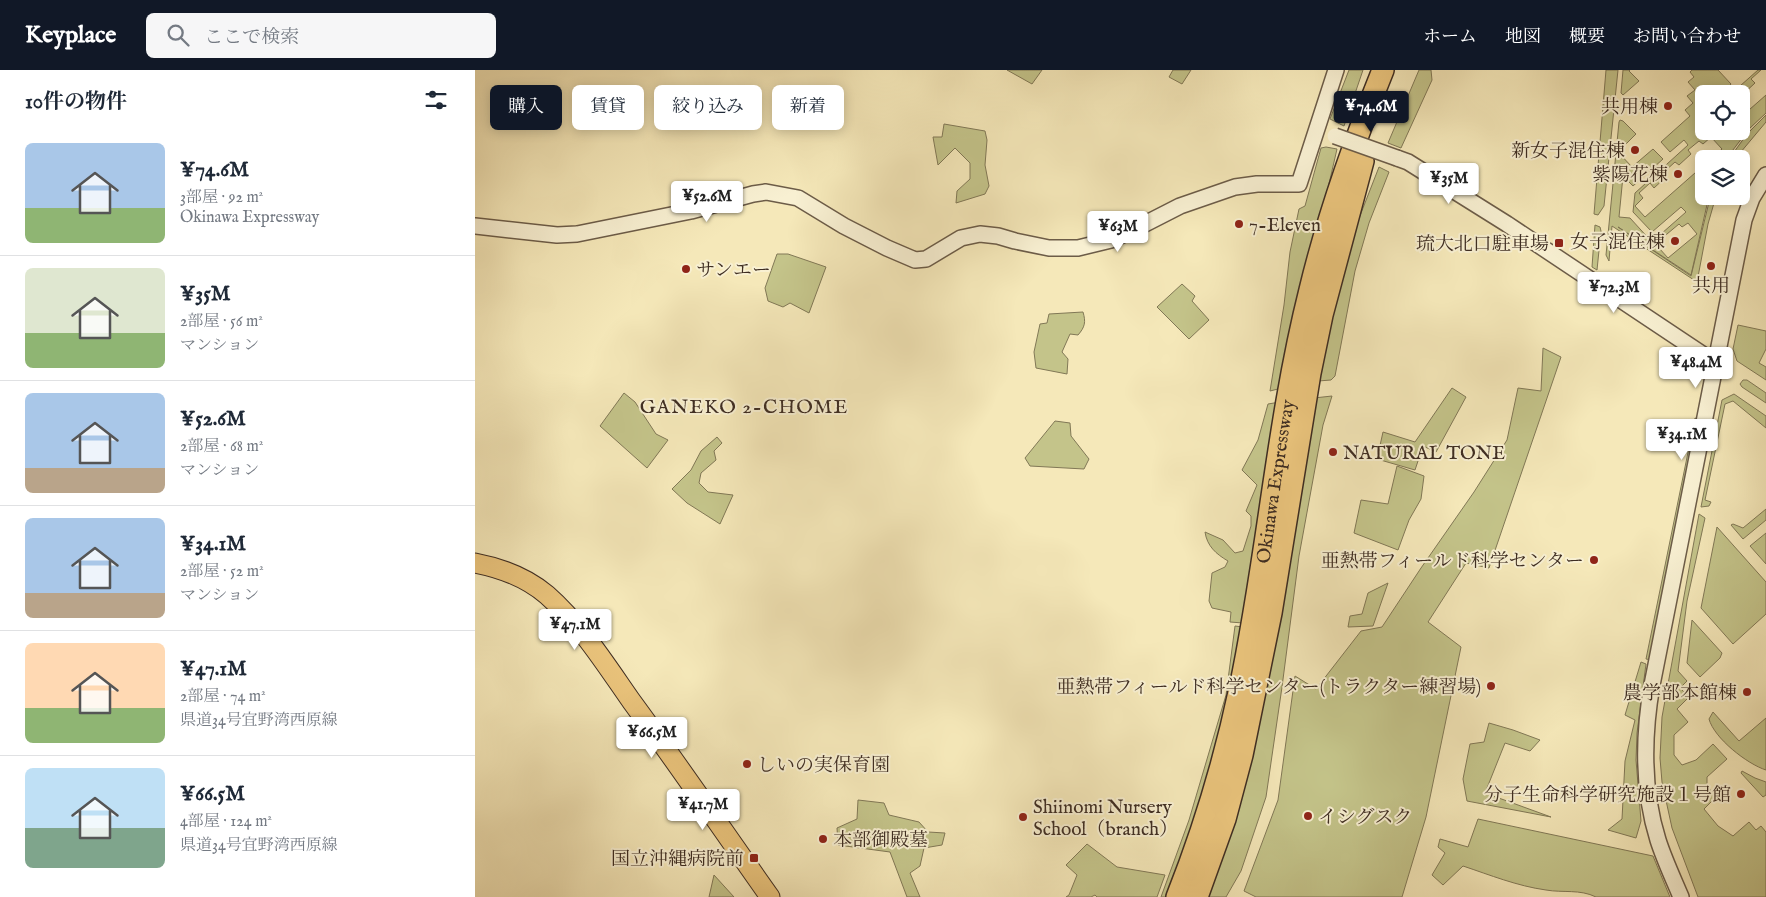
<!DOCTYPE html>
<html lang="ja">
<meta charset="utf-8">
<style>
body{margin:0;font-family:"IM FELL English","Noto Serif JP",serif;background:#f6f6f7;color:#1f2937;height:100vh;display:flex;flex-direction:column;font-size:19px;white-space:nowrap}
*{box-sizing:border-box;margin:0}
p{font-size:16px;color:#747a83}
.icon{flex:none;width:28px;height:28px;fill:none;stroke:currentColor;stroke-width:2;stroke-linecap:round;stroke-linejoin:round}
.map{position:relative;flex:1;overflow:hidden}
.details{display:flex;flex-direction:column;background:#fff;width:475px}
.details>*{flex:none}
.top-card{position:absolute;left:15px;top:15px;width:475px;height:45px;display:flex;gap:10px}
.fabs{position:absolute;left:1220px;top:15px;display:grid;gap:10px}
.fabs a{display:grid;place-items:center;width:55px;height:55px;border-radius:8px;background:#fff;box-shadow:0 2px 12px #0003;font-size:25px}
.price{position:absolute;translate:-50% -42px;padding:0 11px;border-radius:5px;background:#fff;color:#222;font-size:16px;line-height:32px;filter:drop-shadow(0 1px 2px #0008)}
.price::after{content:'';position:absolute;left:50%;top:30px;width:15px;height:11px;margin-left:-8px;background:inherit;clip-path:polygon(0 0,100% 0,50% 100%)}
.price.selected{background:#111827;color:#fff}
ul{padding:0;list-style:none}
li{display:flex;align-items:center;gap:15px;height:125px;padding:0 25px}
li+li{border-top:1px solid #e0e1e3}
li span{display:grid;place-items:center;flex:none;width:140px;height:100px;border-radius:8px;color:#555}
li>.icon{margin-inline-start:auto}
span .icon{width:60px;height:60px;fill:#fffc;stroke-width:1}
li b{font-size:21px}
h2{display:flex;justify-content:space-between;align-items:center;height:60px;padding:0 25px;font-size:21px}
.pill{padding:0 18px;border-radius:8px;background:#fff;box-shadow:0 2px 12px #0003;font-size:18px;line-height:45px}
.pill.selected{background:#111827;color:#fff}
header{display:flex;align-items:center;gap:30px;box-sizing:border-box;height:70px;padding:0 25px;background:#111827;color:#fff}
header strong{font-size:24px}
nav{display:flex;gap:28px;margin-inline-start:auto;font-size:18px}
.search{width:350px;height:45px;background:#f6f6f7;display:flex;align-items:center;gap:12px;box-sizing:border-box;padding:0 18px;border-radius:8px;color:#747a83;font-size:19px}
main{display:flex;flex:1;min-height:0}
.map>svg:first-child{display:block}
.green{fill:#c4c48a;stroke:#817856;fill-rule:evenodd}
.lines{fill:none;stroke-linecap:round;stroke-linejoin:round}
.minor-casing{stroke:#6c5c48;stroke-width:18}
.major-casing{stroke:#3e2d22;stroke-width:21}
.highway-casing{stroke:#3e2d22;stroke-width:24}
.minor{stroke:#f8f0d2;stroke-width:15}
.major{stroke:#eac47c;stroke-width:19}
.highway{stroke:#eac47c;stroke-width:21}
.minor-bridge-casing{stroke:#6c5c48;stroke-width:18;stroke-linecap:butt}
.minor-bridge{stroke:#f8f0d2;stroke-width:15}
.poi-dot{fill:#8f2418;stroke:#f8f0d2;stroke-width:2}
.labels{text-anchor:middle;stroke-width:4;stroke-linejoin:round;paint-order:stroke}
.poi-label{font-size:19px;fill:#3e2d22;stroke:#f8f0d2;text-anchor:end}
.street-label{font-size:19px;fill:#3e2d22;stroke:#f8f0d2}
.neighbourhood-label{font-size:20px;letter-spacing:1px;fill:#3e2d22;stroke:#f8f0d2}
</style>
<header>
<strong>Keyplace</strong>
<div class="search"><svg class="icon" aria-label="search" viewBox="0 0 24 24"><circle cx="10" cy="10" r="6"/><path d="M15 15l6 6"/></svg>ここで検索</div>
<nav><a>ホーム</a><a>地図</a><a>概要</a><a>お問い合わせ</a></nav>
</header>
<main>
<section class="details">
<h2>10件の物件<svg class="icon" aria-label="filters" viewBox="0 0 24 24"><path d="M4 7h16M4 17h16"/><circle cx="9" cy="7" r="2"/><circle cx="15" cy="17" r="2"/></svg></h2>
<ul>
<li><span style="background:linear-gradient(#a9c7e8 65%,#8fb573 0)"><svg class="icon" aria-label="home" viewBox="0 0 24 24"><path d="M3 11l9-7 9 7M6 9v11h12V9"/></svg></span><div><b>¥74.6M</b><p>3部屋 · 92 m²</p><p>Okinawa Expressway</p></div></li>
<li><span style="background:linear-gradient(#dfe7d0 65%,#8fb573 0)"><svg class="icon" aria-label="home" viewBox="0 0 24 24"><path d="M3 11l9-7 9 7M6 9v11h12V9"/></svg></span><div><b>¥35M</b><p>2部屋 · 56 m²</p><p>マンション</p></div></li>
<li><span style="background:linear-gradient(#a9c7e8 75%,#b9a48a 0)"><svg class="icon" aria-label="home" viewBox="0 0 24 24"><path d="M3 11l9-7 9 7M6 9v11h12V9"/></svg></span><div><b>¥52.6M</b><p>2部屋 · 68 m²</p><p>マンション</p></div></li>
<li><span style="background:linear-gradient(#a9c7e8 75%,#b9a48a 0)"><svg class="icon" aria-label="home" viewBox="0 0 24 24"><path d="M3 11l9-7 9 7M6 9v11h12V9"/></svg></span><div><b>¥34.1M</b><p>2部屋 · 52 m²</p><p>マンション</p></div></li>
<li><span style="background:linear-gradient(#ffd9b3 65%,#8fb573 0)"><svg class="icon" aria-label="home" viewBox="0 0 24 24"><path d="M3 11l9-7 9 7M6 9v11h12V9"/></svg></span><div><b>¥47.1M</b><p>2部屋 · 74 m²</p><p>県道34号宜野湾西原線</p></div></li>
<li><span style="background:linear-gradient(#bfe0f5 60%,#7fa58c 0)"><svg class="icon" aria-label="home" viewBox="0 0 24 24"><path d="M3 11l9-7 9 7M6 9v11h12V9"/></svg></span><div><b>¥66.5M</b><p>4部屋 · 124 m²</p><p>県道34号宜野湾西原線</p></div></li>
</ul>
</section>
<div class="map">
<svg width="1291" height="827" viewBox="0 0 1291 827">
<rect width="100%" height="100%" fill="#f5e8b9"/>
<filter id="stains"><feTurbulence type="fractalNoise" baseFrequency=".004" numOctaves="4"/><feColorMatrix values="0 0 0 0 .2 0 0 0 0 .09 0 0 0 0 .02 0 0 0 .5 -.17"/></filter>
<radialGradient id="worn" r=".72"><stop offset=".6" stop-color="#630" stop-opacity="0"/><stop offset="1" stop-color="#630" stop-opacity=".3"/></radialGradient>
<path class="green" d="M532,0H567L557,14Z
M698,0H716L707,14L694,7Z
M874,0H888L869,56L855,49Z
M944,0H956L957,10L926,78L913,73Z
M1131,0H1143L1129,136L1123,145L1119,144Z
M1148,0H1155L1154,1L1164,11L1148,25L1146,23Z
M1217,0H1243L1256,14L1249,22L1250,24H1229V61H1266V47L1291,25V43L1274,59L1251,89H1236L1247,79L1236,67L1228,74L1224,71L1213,80L1216,84L1204,95L1200,92L1189,102L1192,106L1179,118L1175,113L1164,123L1168,128L1160,136L1170,147L1229,95V126H1234L1216,205L1143,157L1216,206L1235,128L1236,126H1241L1233,154L1222,212L1137,156L1134,191L1131,185L1144,52L1145,50L1148,51L1161,64L1143,82L1157,97L1178,79L1188,89L1158,116L1148,106L1144,147L1155,148L1176,171H1178L1211,142L1206,137L1177,162L1158,142L1160,123L1213,75L1209,70L1195,82L1186,72L1215,46L1210,40L1218,33L1212,26L1220,20L1213,12L1219,7L1215,2ZM1213,153L1222,164L1193,188L1184,178L1189,174L1186,169L1204,154L1207,157Z
M1283,0H1286L1276,9L1280,13L1267,25L1263,20L1256,24Z
M1291,45V52L1260,89H1254L1272,64Z
M469,54L510,61L512,70L510,95L514,116L510,124L481,133L482,121L495,109V93L480,78L463,95L458,67H467Z
M851,77L862,79L807,318L795,321L809,235L815,182L824,139L830,136L846,78Z
M904,97L914,102L894,153L880,201L860,306L856,310L843,311L874,174Z
M1120,155L1125,157L1126,161L1122,200L1117,197Z
M302,184H313L351,197L334,243L315,233L308,237L293,231L290,218Z
M707,214L720,226L717,231L734,250L714,269L682,237Z
M608,242C611,252 610,257 603,265L595,264L587,282L593,289L592,304L561,298L559,282L565,254L572,253L574,244Z
M1263,255L1291,261V279L1284,293L1291,297V310L1262,291L1258,279Z
M1068,278L1086,287L1014,498L991,493L953,552L986,577L951,747L927,827H781L769,821L803,730L820,606L841,619L886,561L907,557L946,498L999,422L1032,370L1043,318L1066,321Z
M1268,310H1272L1291,323V333L1267,317L1265,314Z
M977,318L991,327L961,382L948,376L940,400L902,389L908,362L940,372Z
M149,323L160,332L181,364L193,370L172,398L125,356Z
M1259,324L1291,346V358L1258,331L1250,334L1230,430L1236,432L1234,436L1226,437L1247,330Z
M857,326L848,355L824,486L807,617L791,727L766,801L751,827H732L839,328Z
M805,332L768,553L755,552L756,542L737,538L734,531L737,503L750,497L753,491C741,484 732,476 730,462L748,470L760,483L768,481L776,456V446L771,441L782,415L767,400L783,370L793,334Z
M1220,348L1223,350L1177,590L1171,589Z
M580,351L595,353L596,366L614,389L609,399L555,396L550,388Z
M242,367L247,373L239,381L241,390L226,403L224,413L233,422L258,425L245,454L212,433L197,419L216,400L226,381Z
M922,396L949,406L946,429L934,450L923,480L879,463L886,430L913,434Z
M1291,439V450L1268,469L1256,455L1258,454L1268,458Z
M1224,444L1230,448L1212,531L1203,601L1212,611L1205,618L1214,627L1202,639L1213,652L1199,665V685L1207,695L1221,690L1238,674L1252,689L1232,707V716L1241,727L1229,739L1243,756L1258,766L1274,752L1281,760L1286,756L1291,762V827H1223L1197,758L1187,712L1185,688L1187,647Z
M1242,457L1291,512V544L1258,574L1226,538Z
M1291,463V494L1275,476Z
M913,513L898,556L873,557L875,546L887,544L893,523Z
M1217,550L1247,583L1245,588L1225,607L1212,593Z
M760,556L768,557L758,611L730,720L693,827H686L714,750L751,625Z
M1166,592L1171,594L1162,663L1161,690L1166,751L1161,768L1133,760L1147,749L1150,691L1160,650L1150,645Z
M1238,642L1264,671L1291,648V700C1272,694 1239,668 1234,649Z
M1014,653L1038,660L1065,670L1055,681L1030,673L1010,723L1076,747L992,731L988,709L995,674L1009,672Z
M1267,701L1280,708L1291,712V725L1288,727L1266,703Z
M383,730L409,733L414,745L444,752L453,762L470,763L467,775L449,778L445,796L435,803L445,827H432L415,782L363,775L362,758L382,749Z
M1003,749L1178,786L1195,827H1121C1105,819 1088,823 1071,820C1042,816 1015,805 988,796L968,815L957,805L970,783L963,777L965,769L993,777Z
M612,774L642,797L690,805L682,827H622L620,825L616,827H591L594,825L602,805L591,795Z
M239,805L259,827H234Z"/>
<g class="lines">
<g class="minor-casing">
<path id="minor" d="M922,88L933,92L1032,154L1242,294
M0,156L82,165L102,164L216,141L278,124L291,122L323,128L369,156L412,178L440,190L451,189L486,168L505,164L523,166L540,171L574,178H603L636,170L660,159L705,136L760,117L782,114H824L861,0
M1206,827C1198,808 1189,789 1183,770C1167,719 1168,667 1177,615L1269,150L1277,128L1291,105"/>
</g>
<g class="major-casing">
<path id="major" d="M0,493C26,498 52,508 72,525C106,555 131,595 157,632C204,696 249,762 295,827"/>
</g>
<g class="highway-casing">
<g id="highway">
<path id="s1" d="M702,827C729,759 750,689 765,618C793,486 802,351 835,220C853,145 879,72 908,0"/>
<path d="M722,827L750,749L767,685L796,543L835,303L847,245L888,91"/>
</g>
</g>
<use href="#minor" class="minor"/>
<use href="#major" class="major"/>
<use href="#highway" class="highway"/>
<g class="minor-bridge-casing">
<path id="minor-bridge" d="M860,66L922,88"/>
</g>
<use href="#minor-bridge" class="minor-bridge"/>
</g>
<g class="poi-dot">
<circle cx="1193" cy="36" r="5"/>
<circle cx="1160" cy="80" r="5"/>
<circle cx="1203" cy="104" r="5"/>
<circle cx="764" cy="154" r="5"/>
<circle cx="1200" cy="171" r="5"/>
<rect x="1079" y="168" width="10" height="10" rx="2.5"/>
<circle cx="1236" cy="196" r="5"/>
<circle cx="211" cy="199" r="5"/>
<circle cx="858" cy="382" r="5"/>
<circle cx="1119" cy="490" r="5"/>
<circle cx="1016" cy="616" r="5"/>
<circle cx="1272" cy="622" r="5"/>
<circle cx="272" cy="694" r="5"/>
<circle cx="1266" cy="724" r="5"/>
<circle cx="833" cy="746" r="5"/>
<circle cx="548" cy="747" r="5"/>
<circle cx="348" cy="769" r="5"/>
<rect x="274" y="783" width="10" height="10" rx="2.5"/>
</g>
<g class="labels">
<g class="poi-label">
<text x="1183" y="43">共用棟</text>
<text x="1150" y="87">新女子混住棟</text>
<text x="1193" y="111">紫陽花棟</text>
<text x="774" y="161" text-anchor="start">7-Eleven</text>
<text x="1190" y="178">女子混住棟</text>
<text x="1074" y="180">琉大北口駐車場</text>
<text x="221" y="206" text-anchor="start">サンエー</text>
<text x="1236" y="222" text-anchor="middle">共用</text>
<text x="868" y="389" text-anchor="start">NATURAL TONE</text>
<text x="1109" y="497">亜熱帯フィールド科学センター</text>
<text x="1006" y="623">亜熱帯フィールド科学センター(トラクター練習場)</text>
<text x="1262" y="629">農学部本館棟</text>
<text x="282" y="701" text-anchor="start">しいの実保育園</text>
<text x="1256" y="731">分子生命科学研究施設１号館</text>
<text x="558" y="743" text-anchor="start">Shiinomi Nursery<tspan x="558" dy="22">School（branch）</tspan></text>
<text x="843" y="753" text-anchor="start">イシグスク</text>
<text x="358" y="776" text-anchor="start">本部御殿墓</text>
<text x="269" y="795">国立沖縄病院前</text>
</g>
<g class="street-label">
<text dy="7" stroke="none"><textPath href="#s1" startOffset="428">Okinawa Expressway</textPath></text>
</g>
<g class="neighbourhood-label">
<text x="269" y="343">GANEKO 2-CHOME</text>
</g>
</g>
<rect width="100%" height="100%" filter="url(#stains)"/>
<rect width="100%" height="100%" fill="url(#worn)"/>
</svg>
<div class="fabs">
<a><svg class="icon" aria-label="locate" viewBox="0 0 24 24"><circle cx="12" cy="12" r="6"/><path d="M12 2v4M12 18v4M2 12h4M18 12h4"/></svg></a>
<a><svg class="icon" aria-label="layers" viewBox="0 0 24 24"><path d="M12 4l9 5-9 5-9-5zM3 14l9 5 9-5"/></svg></a>
</div>
<b class="price selected" style="left:896px;top:63px">¥74.6M</b>
<b class="price" style="left:974px;top:135px">¥35M</b>
<b class="price" style="left:232px;top:153px">¥52.6M</b>
<b class="price" style="left:643px;top:183px">¥63M</b>
<b class="price" style="left:1139px;top:244px">¥72.3M</b>
<b class="price" style="left:1221px;top:319px">¥48.4M</b>
<b class="price" style="left:1207px;top:391px">¥34.1M</b>
<b class="price" style="left:100px;top:581px">¥47.1M</b>
<b class="price" style="left:177px;top:689px">¥66.5M</b>
<b class="price" style="left:228px;top:761px">¥41.7M</b>
<div class="top-card">
<a class="pill selected">購入</a>
<a class="pill">賃貸</a>
<a class="pill">絞り込み</a>
<a class="pill">新着</a>
</div>
</div>
</main>
